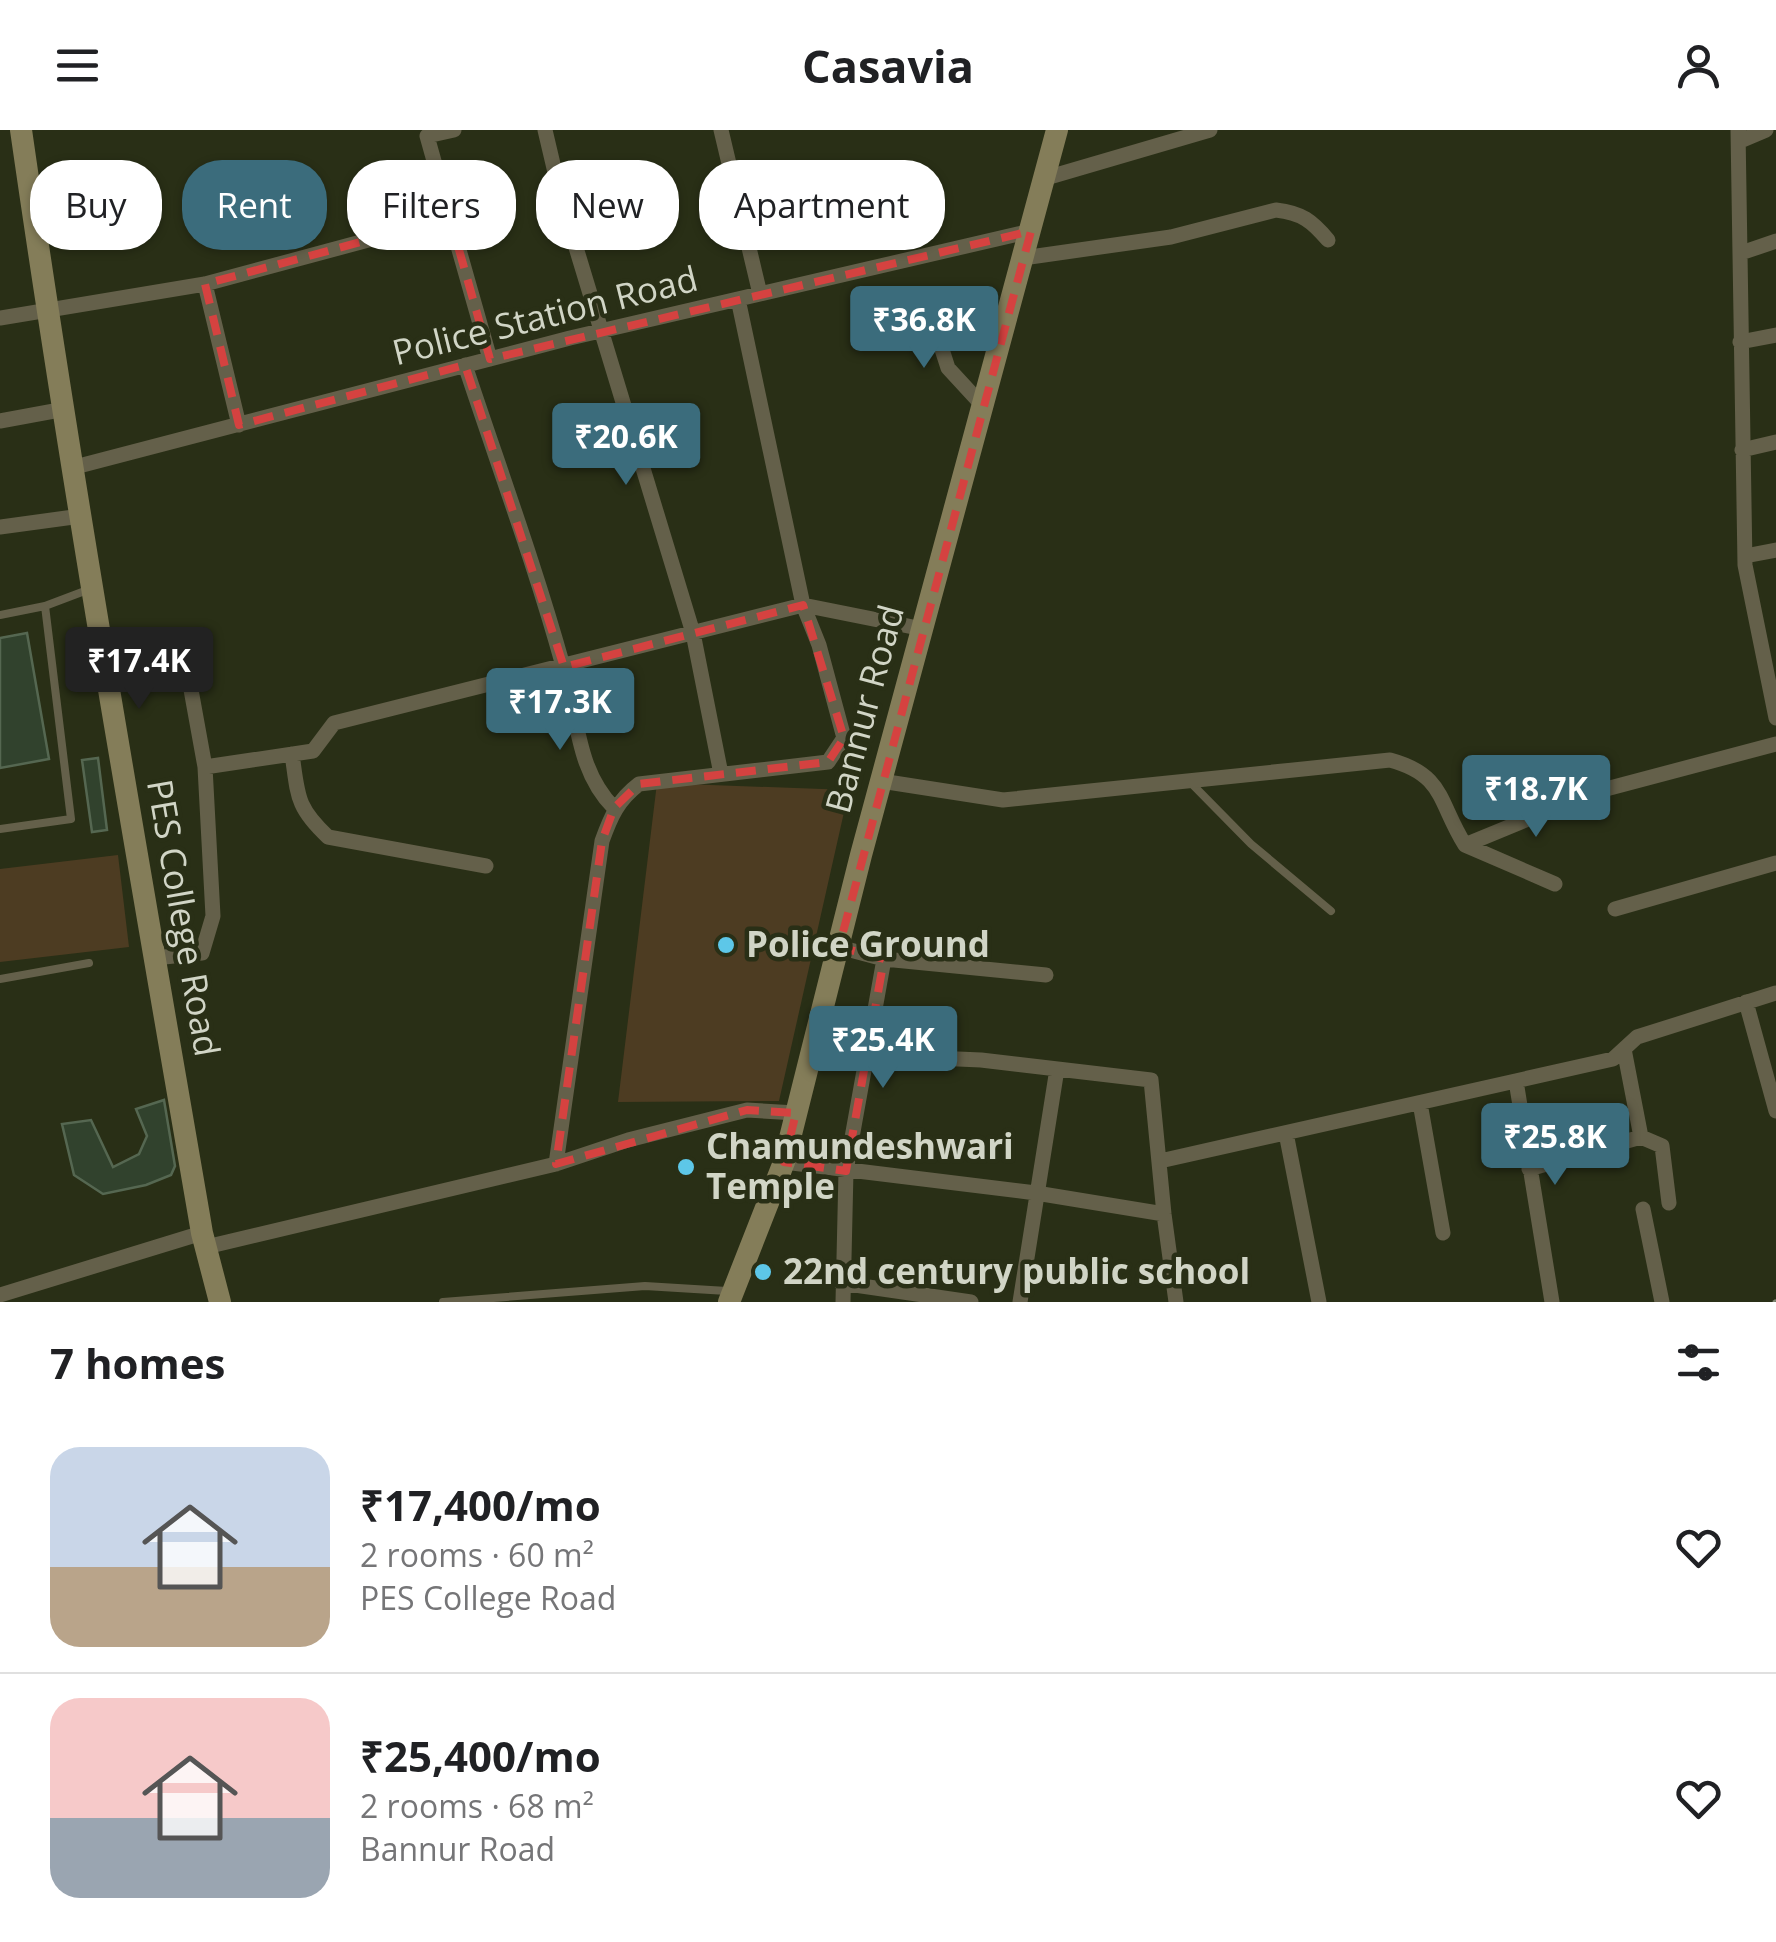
<!DOCTYPE html>
<meta charset="utf-8">
<style>
body{margin:0;font-family:"Open Sans",sans-serif;background:#f2f2f2;color:#202124;height:100vh;display:flex;flex-direction:column;font-size:38px;white-space:nowrap}
*{box-sizing:border-box;margin:0}
p{font-size:32px;color:#757577}
.icon{flex:none;width:55px;height:55px;fill:none;stroke:currentColor;stroke-width:2;stroke-linecap:round;stroke-linejoin:round}
.map{position:relative;height:1172px;overflow:hidden}
.details{display:flex;flex-direction:column;background:#fff;flex:1}
.details>*{flex:none}
.guide{position:absolute;left:30px;top:30px;width:1000px;height:90px;display:flex;gap:20px}
.price{position:absolute;translate:-50% -85px;padding:0 22px;border-radius:10px;background:#3b6c7c;color:#fff;font-size:32px;line-height:65px;filter:drop-shadow(0 2px 5px #0008)}
.price::after{content:'';position:absolute;left:50%;top:60px;width:30px;height:22px;margin-left:-15px;background:inherit;clip-path:polygon(0 0,100% 0,50% 100%)}
.price.active{background:#222;color:#fff}
ul{padding:0;list-style:none}
li{display:flex;align-items:center;gap:30px;height:250px;padding:0 50px}
li+li{border-top:2px solid #e0e0e0}
li span{display:grid;place-items:center;flex:none;width:280px;height:200px;border-radius:30px;color:#555}
li>.icon{margin-inline-start:auto}
span .icon{width:120px;height:120px;fill:#fffc;stroke-width:1}
li b{font-size:42px}
h2{display:flex;justify-content:space-between;align-items:center;height:120px;padding:0 50px;font-size:42px}
.tag{padding:0 35px;border-radius:40px;background:#fff;box-shadow:0 2px 8px #0004;font-size:35px;line-height:90px}
.tag.active{background:#3b6c7c;color:#fff}
header{display:flex;justify-content:space-between;align-items:center;height:130px;padding:0 50px;background:#fff;font-size:45px;font-weight:700}
.map>svg:first-child{display:block}
.green{fill:#4d3c22}
.building{fill:#31422d;stroke:#556751;stroke-width:2.5}
.lines{fill:none;stroke-linecap:round;stroke-linejoin:round}
.path{stroke:#818672;stroke-width:2.5;stroke-dasharray:8 5;stroke-linecap:butt}
.lane{stroke:#64604a;stroke-width:8}
.street{stroke:#64604a;stroke-width:15}
.secondary{stroke:#847d59;stroke-width:22}
.marked{fill:none;stroke:#d54240;stroke-width:8;stroke-dasharray:20 12;stroke-linejoin:round}
.poi-dot{fill:#5dc7e8;stroke:#292f16;stroke-width:4}
.labels{text-anchor:middle;stroke-width:9;stroke-linejoin:round;paint-order:stroke}
.street-label{font-size:35px;fill:#d1d5c6;stroke:#292f16}
.poi-label{font-size:35px;font-weight:bold;fill:#d1d5c6;stroke:#292f16;text-anchor:start}
</style>
<header><svg class="icon" aria-label="menu" viewBox="0 0 24 24"><path d="M4 6h16M4 12h16M4 18h16"/></svg>Casavia<svg class="icon" aria-label="person" viewBox="0 0 24 24"><circle cx="12" cy="8" r="4"/><path d="M4 21q1-7 8-7t8 7"/></svg></header>
<div class="map">
<svg width="1776" height="1172" viewBox="0 0 1776 1172">
<rect width="100%" height="100%" fill="#292f16"/>
<path class="green" d="M657,653L849,660L779,971L618,972Z
M118,725L129,817L0,832V739Z"/>
<path class="building" d="M27,503L49,629L0,638V508Z
M98,628L107,700L92,702L82,630Z
M164,970L175,1036L171,1045L146,1055L103,1064L74,1045L62,994L91,990L113,1037L139,1024L147,1006L136,979Z"/>
<g class="lines">
<path class="path" d="M1773,1172L1776,1170"/>
<path class="lane" d="M0,485L45,476L90,459
M1190,652L1251,714L1331,781
M0,699L71,689L45,476
M0,849L89,833
M443,1172L645,1156L727,1161"/>
<path class="street" d="M545,0L561,68L693,503L721,644
M721,0L760,164
M1738,0L1745,435L1776,588
M1740,11L1766,0
M1046,48L1210,0
M450,88L490,229
M1741,123L1776,111
M1023,128L1171,107L1276,80C1302,83 1312,91 1328,110
M205,154L239,295
M890,179L937,204L948,238L983,276
M0,188L205,154L450,88L427,6L454,0
M1740,212L1776,205
M465,235C498,335 535,435 563,536C578,586 576,640 614,678
M0,291L65,279
M1742,320L1776,312
M75,337L570,208L1031,101
M0,397L81,386
M1745,426L1776,420
M292,624C298,666 296,677 328,707L486,736
M205,637L313,621L334,593L803,475L923,499
M881,651L1003,670L1390,630C1445,645 1438,672 1465,715L1555,754
M1465,715L1591,663L1776,614
M1615,779L1776,733
M839,817L884,829L846,1041L843,1172
M155,828L202,823L213,786L205,637L182,510
M884,829L1046,845
M1746,872L1776,981
M1624,919L1641,1007
M866,925L981,930L1151,950L1164,1084L1176,1172
M1516,951L1552,1172
M1420,973L1443,1103
M1286,1003L1319,1172
M1160,1031L1613,929L1637,907L1776,863
M784,1032L1036,1063L1164,1084
M556,1034L602,711C611,686 618,670 639,654L828,632L844,608L819,515L803,475L738,169
M1529,1039L1641,1007L1662,1016L1669,1073
M1643,1079L1662,1172
M206,1117L556,1034L628,1010L747,980L796,983
M841,1153L971,1172
M0,1165L202,1103
M1020,1172L1057,939"/>
<path class="secondary" d="M21,0C74,369 139,736 202,1103L220,1172
M729,1172L784,1032L861,725L1057,0"/>
</g>
<path class="marked" d="M450,88L490,229L1031,101L839,817L884,829L846,1041L784,1032L796,983L747,980L556,1034L602,711L614,678L639,654L828,632L844,608L803,475L564,537L465,235L239,295L205,154Z"/>
<g class="poi-dot">
<circle cx="726" cy="815" r="10"/>
<circle cx="686" cy="1037" r="10"/>
<circle cx="763" cy="1142" r="10"/>
</g>
<g class="labels">
<g class="street-label">
<text transform="translate(545 186) rotate(-14)" y="12">Police Station Road</text>
<text transform="translate(865 579) rotate(-75)" y="12">Bannur Road</text>
<text transform="translate(183 788) rotate(80)" y="12">PES College Road</text>
</g>
<g class="poi-label">
<text x="746" y="827">Police Ground</text>
<text x="706" y="1029">Chamundeshwari<tspan x="706" dy="40">Temple</tspan></text>
<text x="783" y="1154">22nd century public school</text>
</g>
</g>
</svg>
<b class="price" style="left:924px;top:241px">₹36.8K</b>
<b class="price" style="left:626px;top:358px">₹20.6K</b>
<b class="price active" style="left:139px;top:582px">₹17.4K</b>
<b class="price" style="left:560px;top:623px">₹17.3K</b>
<b class="price" style="left:1536px;top:710px">₹18.7K</b>
<b class="price" style="left:883px;top:961px">₹25.4K</b>
<b class="price" style="left:1555px;top:1058px">₹25.8K</b>
<div class="guide">
<a class="tag">Buy</a>
<a class="tag active">Rent</a>
<a class="tag">Filters</a>
<a class="tag">New</a>
<a class="tag">Apartment</a>
</div>
</div>
<section class="details">
<h2>7 homes<svg class="icon" aria-label="filters" viewBox="0 0 24 24"><path d="M4 7h16M4 17h16"/><circle cx="9" cy="7" r="2"/><circle cx="15" cy="17" r="2"/></svg></h2>
<ul>
<li><span style="background:linear-gradient(#c9d6e8 60%,#b9a48a 0)"><svg class="icon" aria-label="home" viewBox="0 0 24 24"><path d="M3 11l9-7 9 7M6 9v11h12V9"/></svg></span><div><b>₹17,400/mo</b><p>2 rooms · 60 m²</p><p>PES College Road</p></div><svg class="icon" aria-label="heart" viewBox="0 0 24 24"><path d="M12 20l-8-8c-3-5 5-10 8-4 3-6 11-1 8 4z"/></svg></li>
<li><span style="background:linear-gradient(#f6c9c9 60%,#9aa5b1 0)"><svg class="icon" aria-label="home" viewBox="0 0 24 24"><path d="M3 11l9-7 9 7M6 9v11h12V9"/></svg></span><div><b>₹25,400/mo</b><p>2 rooms · 68 m²</p><p>Bannur Road</p></div><svg class="icon" aria-label="heart" viewBox="0 0 24 24"><path d="M12 20l-8-8c-3-5 5-10 8-4 3-6 11-1 8 4z"/></svg></li>
</ul>
</section>
